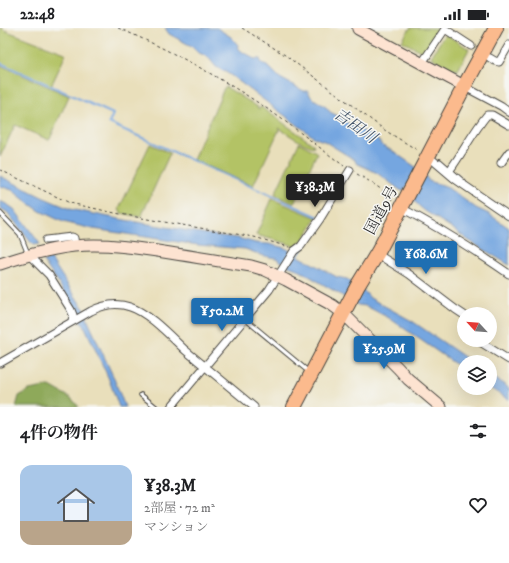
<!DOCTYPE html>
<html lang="ja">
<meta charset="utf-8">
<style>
body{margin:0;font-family:"IM FELL DW Pica","Noto Serif JP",serif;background:#f2f2f2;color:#202124;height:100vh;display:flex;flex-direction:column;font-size:15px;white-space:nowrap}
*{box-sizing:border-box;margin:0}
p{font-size:13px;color:#757577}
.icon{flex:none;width:22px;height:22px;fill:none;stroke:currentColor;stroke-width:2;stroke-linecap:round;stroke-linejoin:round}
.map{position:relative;height:379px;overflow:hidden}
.details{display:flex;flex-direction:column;background:#fff;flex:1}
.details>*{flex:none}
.needle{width:26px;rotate:296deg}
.controls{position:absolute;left:457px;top:279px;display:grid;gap:8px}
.controls a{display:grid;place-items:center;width:40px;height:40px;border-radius:50%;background:#fff;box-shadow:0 4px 16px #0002;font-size:20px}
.price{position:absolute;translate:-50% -34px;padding:0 9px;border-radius:4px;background:#1f6fb2;color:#fff;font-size:13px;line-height:26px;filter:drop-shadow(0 1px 2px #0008)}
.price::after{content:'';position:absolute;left:50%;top:24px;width:12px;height:9px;margin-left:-6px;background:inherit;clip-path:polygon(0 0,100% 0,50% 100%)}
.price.current{background:#222;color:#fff}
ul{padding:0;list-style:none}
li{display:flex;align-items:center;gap:12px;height:100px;padding:0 20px}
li+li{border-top:1px solid #e0e0e0}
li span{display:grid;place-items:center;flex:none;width:112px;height:80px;border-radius:12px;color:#555}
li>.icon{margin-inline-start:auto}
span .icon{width:48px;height:48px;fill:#fffc;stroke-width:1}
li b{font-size:17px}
h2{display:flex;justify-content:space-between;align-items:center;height:48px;padding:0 20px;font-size:17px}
.status{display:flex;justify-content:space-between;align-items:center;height:28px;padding:0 20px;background:#fff;direction:ltr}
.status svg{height:11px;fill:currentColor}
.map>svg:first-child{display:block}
.green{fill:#b3c365;stroke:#6f7748}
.forest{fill:#8ea95a;stroke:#5c6a42}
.water{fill:#75a6e0;stroke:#506886}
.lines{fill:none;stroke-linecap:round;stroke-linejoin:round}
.stream{stroke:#75a6e0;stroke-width:2}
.lane-casing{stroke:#484641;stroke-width:5.5}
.street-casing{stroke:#484641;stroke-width:9}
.secondary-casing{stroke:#484641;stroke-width:13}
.highway-casing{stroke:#484641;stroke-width:16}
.path{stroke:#484641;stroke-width:1;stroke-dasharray:3 3;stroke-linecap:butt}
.lane{stroke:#fff;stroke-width:3.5}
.street{stroke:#fff;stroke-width:7}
.secondary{stroke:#fde3d1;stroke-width:11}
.highway{stroke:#fbba8d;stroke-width:14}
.labels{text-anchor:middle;stroke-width:3;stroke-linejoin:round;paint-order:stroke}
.street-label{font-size:15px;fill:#2b2b2b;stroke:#f6f6f2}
.water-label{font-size:16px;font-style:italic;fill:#45566a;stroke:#f6f6f2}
</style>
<div class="status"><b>22:48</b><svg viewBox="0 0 49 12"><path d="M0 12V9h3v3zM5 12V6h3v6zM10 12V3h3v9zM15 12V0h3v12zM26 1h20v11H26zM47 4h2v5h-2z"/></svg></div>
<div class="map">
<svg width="509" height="379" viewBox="0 0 509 379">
<rect width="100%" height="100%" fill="#f6f6f2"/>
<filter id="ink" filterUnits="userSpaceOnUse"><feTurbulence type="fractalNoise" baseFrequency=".025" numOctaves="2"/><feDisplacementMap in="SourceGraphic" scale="8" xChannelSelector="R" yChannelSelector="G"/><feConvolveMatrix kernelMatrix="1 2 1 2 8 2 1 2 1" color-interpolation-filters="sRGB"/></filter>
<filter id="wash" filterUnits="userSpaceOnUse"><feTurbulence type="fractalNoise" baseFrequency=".012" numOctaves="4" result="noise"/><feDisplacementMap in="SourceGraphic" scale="16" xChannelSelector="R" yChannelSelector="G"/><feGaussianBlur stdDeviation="0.9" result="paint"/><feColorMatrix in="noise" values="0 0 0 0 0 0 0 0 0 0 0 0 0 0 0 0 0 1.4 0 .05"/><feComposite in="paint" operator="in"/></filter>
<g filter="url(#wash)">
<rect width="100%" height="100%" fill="#e9dfbb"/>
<path class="green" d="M0,0H2L4,2L65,25L66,26L51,58L0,35Z
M410,0H437L439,2L424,25L402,13Z
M445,6L447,7L469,21L458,42L449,41L431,29Z
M0,37L69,68L50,111L49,112L15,97L0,129Z
M226,59L258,79V81L261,79L314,117L313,119C300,115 290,107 278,100L279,102L253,158L193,132L224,60Z
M299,115H300L316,124L317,125L294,175H293L275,167V166Z
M150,116L170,125L141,189L121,185L119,181Z
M272,171L317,190L304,210L296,219L286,215L256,207Z"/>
<path class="forest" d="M50,358L71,370L79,379H16L19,368L29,362Z"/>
<path class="water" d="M165,0H217L231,9L238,17L239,21L244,25L249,27C252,31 255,31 260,31L261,34L270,40L280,50L304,63H308L311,69L326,79L330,84L340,89L349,96L375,109L383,118L391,122L420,142L403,163L400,162L377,145L356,135L355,132L324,113L315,110L229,46L216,39L208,29L197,24L193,19L169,6Z
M422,143L429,153L448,160L476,180L489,186L509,200V237L468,212L452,200L425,183L419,178L409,167Z
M0,148L42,169L70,181L119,191L213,207L238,210L256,215L269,216L285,220L292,224L285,236L276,230L264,228L245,221L198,217L93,201L63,194L40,183L27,174L12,162L0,158Z
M0,173L8,177L14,181L40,216L33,217L7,184L0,180Z
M293,225L337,249L347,251L366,265L370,270L412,293L472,334H464V342L389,290L366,278L358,277L297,241L286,237Z
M51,231L79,274L85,282L88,293L113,348L125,379H119L108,349L84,297L81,295L73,277L57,253L43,233Z
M490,347L509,360V372L490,360Z"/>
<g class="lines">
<path class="stream" d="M0,35L113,86L109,95L319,189
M297,229L302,221"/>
</g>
</g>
<g filter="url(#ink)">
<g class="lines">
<g class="lane-casing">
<path id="lane" d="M467,58L502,77L509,82
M467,62L501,80L509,86
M440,133L464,154
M0,185L20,206L28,226
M245,291L309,344
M141,367L156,379"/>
</g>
<g class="street-casing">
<path id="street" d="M490,30L495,33L499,34L509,17
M422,35L445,1L471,18
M428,128L455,151L509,188
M501,135L509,124
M450,142C463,124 473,104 487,87H492L509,97
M401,180C439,199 474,222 509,246
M46,212L72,209L74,210L75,218
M377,226L409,246L455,281L464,287
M29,227L49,247L71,282L73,287L72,293
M477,312L509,332
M0,335L91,283C103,277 116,274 130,279C149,285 170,308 185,322C208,341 231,360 254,379
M171,379L269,262L294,223L301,218L320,191L350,142"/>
</g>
<g class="secondary-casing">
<path id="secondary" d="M358,1L464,58
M0,236C24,228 48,221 74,218C106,215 139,220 170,225C197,229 224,234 251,238L265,242L286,252L332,277L343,285L398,340L408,351L441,379"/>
</g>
<g class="highway-casing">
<path id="highway" d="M294,379L358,257L378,224L401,180L465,57L496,0"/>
</g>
<path class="path" d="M118,0C168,21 216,47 260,76C289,95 316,117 344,138
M242,0L285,27L386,103L419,123
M0,142L70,175L115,185L158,193L254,209L289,219
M357,146C369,153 383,161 393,172"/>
<use href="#lane" class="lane"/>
<use href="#street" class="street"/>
<use href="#secondary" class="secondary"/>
<use href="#highway" class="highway"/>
</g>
</g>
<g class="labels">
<g class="street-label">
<text transform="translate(381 182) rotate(-62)" y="5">国道9号</text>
</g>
<g class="water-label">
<text transform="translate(356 97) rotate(35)" y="6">吉田川</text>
</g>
</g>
</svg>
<div class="controls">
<a><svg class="needle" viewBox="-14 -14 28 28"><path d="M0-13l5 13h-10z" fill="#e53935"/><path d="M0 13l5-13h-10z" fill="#757577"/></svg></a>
<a><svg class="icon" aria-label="layers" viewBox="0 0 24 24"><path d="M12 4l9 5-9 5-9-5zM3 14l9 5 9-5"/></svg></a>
</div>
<b class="price current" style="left:315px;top:180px">¥38.3M</b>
<b class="price" style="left:426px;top:247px">¥68.6M</b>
<b class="price" style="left:222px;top:304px">¥50.2M</b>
<b class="price" style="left:384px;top:342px">¥25.9M</b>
</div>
<section class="details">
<h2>4件の物件<svg class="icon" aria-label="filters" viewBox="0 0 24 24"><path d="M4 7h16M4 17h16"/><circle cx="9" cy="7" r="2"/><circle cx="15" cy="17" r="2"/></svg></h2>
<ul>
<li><span style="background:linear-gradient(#a9c7e8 70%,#b9a48a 0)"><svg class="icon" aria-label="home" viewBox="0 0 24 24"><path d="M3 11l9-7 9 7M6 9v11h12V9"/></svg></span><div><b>¥38.3M</b><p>2部屋 · 72 m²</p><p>マンション</p></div><svg class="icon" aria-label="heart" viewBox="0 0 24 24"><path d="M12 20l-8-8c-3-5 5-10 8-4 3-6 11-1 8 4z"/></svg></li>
</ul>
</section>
